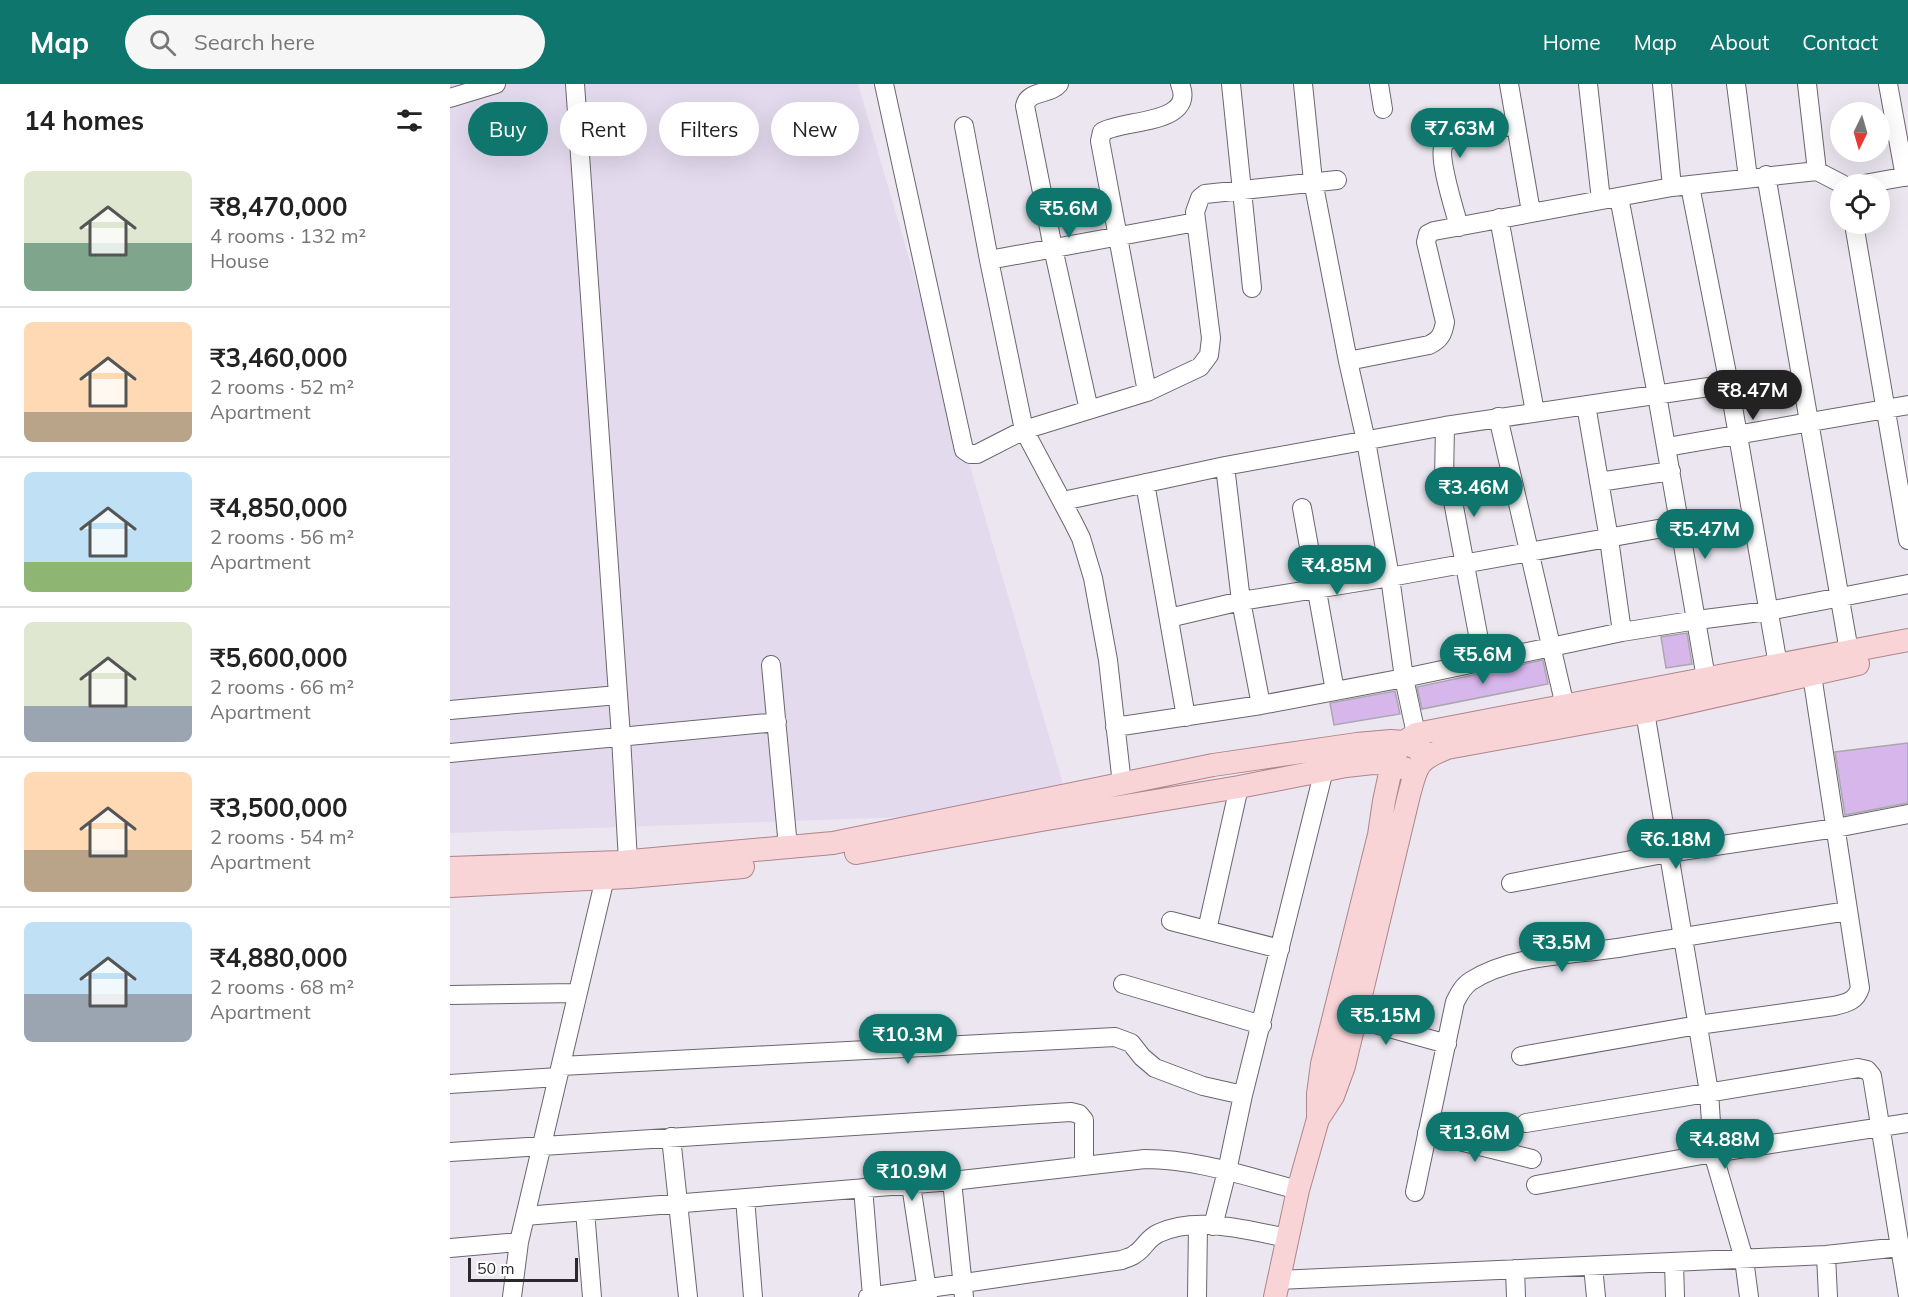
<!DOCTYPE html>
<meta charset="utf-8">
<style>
body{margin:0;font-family:Mulish,sans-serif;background:#f6f6f6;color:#222;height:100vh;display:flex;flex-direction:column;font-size:22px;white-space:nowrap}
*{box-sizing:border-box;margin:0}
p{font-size:20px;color:#767676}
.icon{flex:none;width:33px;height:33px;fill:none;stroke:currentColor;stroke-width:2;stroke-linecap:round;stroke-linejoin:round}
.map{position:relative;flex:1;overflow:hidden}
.details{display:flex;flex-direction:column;background:#fff;width:450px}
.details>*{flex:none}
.hud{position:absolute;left:18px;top:18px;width:570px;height:54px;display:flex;gap:12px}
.needle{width:39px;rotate:185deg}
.buttons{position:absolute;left:1380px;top:18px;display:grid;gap:12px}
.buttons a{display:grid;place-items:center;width:60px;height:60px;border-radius:50%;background:#fff;box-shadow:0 6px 24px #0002;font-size:30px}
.scale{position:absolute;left:18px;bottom:15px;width:110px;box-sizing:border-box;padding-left:6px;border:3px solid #2b292c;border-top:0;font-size:16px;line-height:21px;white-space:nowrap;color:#2b292c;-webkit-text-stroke:4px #fff;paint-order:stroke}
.price{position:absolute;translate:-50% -51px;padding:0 14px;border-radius:21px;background:#0f766e;color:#fff;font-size:20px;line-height:39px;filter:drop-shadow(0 2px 3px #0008)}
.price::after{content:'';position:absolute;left:50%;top:36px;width:18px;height:14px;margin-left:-9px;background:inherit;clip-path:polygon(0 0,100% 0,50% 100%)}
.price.selected{background:#222;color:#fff}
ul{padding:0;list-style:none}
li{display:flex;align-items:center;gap:18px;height:150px;padding:0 24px}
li+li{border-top:2px solid #e0e0e0}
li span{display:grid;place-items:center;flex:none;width:168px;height:120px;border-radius:9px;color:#555}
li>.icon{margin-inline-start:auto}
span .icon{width:72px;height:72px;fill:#fffc;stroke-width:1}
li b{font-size:26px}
h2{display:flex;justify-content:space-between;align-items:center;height:72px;padding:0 24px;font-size:26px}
.tag{padding:0 21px;border-radius:27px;background:#fff;box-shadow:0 6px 24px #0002;font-size:21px;line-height:54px}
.tag.selected{background:#0f766e;color:#fff}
header{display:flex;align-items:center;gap:36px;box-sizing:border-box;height:84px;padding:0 30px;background:#0f766e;color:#fff}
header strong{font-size:28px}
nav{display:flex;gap:33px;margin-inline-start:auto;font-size:21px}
.search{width:420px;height:54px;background:#f6f6f6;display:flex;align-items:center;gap:15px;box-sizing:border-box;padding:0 21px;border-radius:33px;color:#767676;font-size:22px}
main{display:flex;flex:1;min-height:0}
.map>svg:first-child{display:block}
.education{fill:#e4daee}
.building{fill:#d6b6eb;stroke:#aba7af;stroke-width:1.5}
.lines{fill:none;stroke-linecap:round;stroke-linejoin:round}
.minor-casing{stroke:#6b666e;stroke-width:20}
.major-casing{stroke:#ae858a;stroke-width:24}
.minor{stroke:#fff;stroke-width:18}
.major{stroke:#f8d4d7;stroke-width:22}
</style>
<header>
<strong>Map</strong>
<div class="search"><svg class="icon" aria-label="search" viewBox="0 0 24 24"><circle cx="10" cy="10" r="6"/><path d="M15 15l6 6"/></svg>Search here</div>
<nav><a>Home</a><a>Map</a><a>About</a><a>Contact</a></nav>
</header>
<main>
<section class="details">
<h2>14 homes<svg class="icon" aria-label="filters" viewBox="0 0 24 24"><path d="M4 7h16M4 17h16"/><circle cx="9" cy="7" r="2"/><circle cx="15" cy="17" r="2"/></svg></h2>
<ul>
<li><span style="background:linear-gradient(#dfe7d0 60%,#7fa58c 0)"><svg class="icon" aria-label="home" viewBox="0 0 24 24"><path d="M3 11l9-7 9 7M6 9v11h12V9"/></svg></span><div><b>₹8,470,000</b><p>4 rooms · 132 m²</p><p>House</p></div></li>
<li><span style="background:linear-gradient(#ffd9b3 75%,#b9a48a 0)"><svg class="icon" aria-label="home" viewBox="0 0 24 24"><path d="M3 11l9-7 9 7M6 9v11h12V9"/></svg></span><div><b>₹3,460,000</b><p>2 rooms · 52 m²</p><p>Apartment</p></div></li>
<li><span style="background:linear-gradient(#bfe0f5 75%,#8fb573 0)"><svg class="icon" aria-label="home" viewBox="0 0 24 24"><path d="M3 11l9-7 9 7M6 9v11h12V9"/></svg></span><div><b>₹4,850,000</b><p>2 rooms · 56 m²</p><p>Apartment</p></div></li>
<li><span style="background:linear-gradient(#dfe7d0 70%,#9aa5b1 0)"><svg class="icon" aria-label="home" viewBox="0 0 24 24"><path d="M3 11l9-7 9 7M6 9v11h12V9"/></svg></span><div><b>₹5,600,000</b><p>2 rooms · 66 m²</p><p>Apartment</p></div></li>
<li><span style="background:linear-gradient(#ffd9b3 65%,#b9a48a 0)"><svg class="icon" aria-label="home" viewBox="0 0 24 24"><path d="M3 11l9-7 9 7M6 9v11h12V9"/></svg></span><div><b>₹3,500,000</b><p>2 rooms · 54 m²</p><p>Apartment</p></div></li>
<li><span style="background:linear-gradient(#bfe0f5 60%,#9aa5b1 0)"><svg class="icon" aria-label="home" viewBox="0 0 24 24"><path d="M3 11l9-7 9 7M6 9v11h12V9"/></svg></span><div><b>₹4,880,000</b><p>2 rooms · 68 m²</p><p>Apartment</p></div></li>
</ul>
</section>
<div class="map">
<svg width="1458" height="1213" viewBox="0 0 1458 1213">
<rect width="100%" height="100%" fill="#ebe6ef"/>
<path class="education" d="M0,0H408L621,727L0,749Z"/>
<path class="building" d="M1237,549L1242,580L1216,584L1211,553Z
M1093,576L1098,600L972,625L967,603Z
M945,607L950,630L884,641L880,619Z
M1458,659V719L1395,731L1385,668Z
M936,912L983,922L979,943L932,930Z"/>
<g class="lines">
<g class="minor-casing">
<path id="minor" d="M125,0L171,653L178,777
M434,0L514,366L520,370H527L574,346L697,308L750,283L759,271L761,254L745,128L750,114L755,110L887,96
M609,0C600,11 578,6 575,22L603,164L639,326
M781,0L802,204
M853,0L863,97L898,277L916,357L940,493L954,594L966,650
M929,0L933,25
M1059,0L1081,128
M1138,0L1151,116
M1212,0L1222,103
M1286,0L1298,94
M1357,0L1367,87L1392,100
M1438,0L1455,93
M0,14L46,0
M514,42L539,176L574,346L623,438L631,454L643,494L658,576L672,700
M1316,91L1399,567
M1414,100L1458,92
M1240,102L1279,300L1328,581
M1169,113L1207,311L1256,594
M1049,134L1085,328
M1404,140L1458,456
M1009,143C1005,127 987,73 994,60C1002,48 1052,44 1066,41
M539,176L746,138
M898,277L979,261C990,256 993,250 995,238L976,158L978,150L984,147L1222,103L1367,87
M697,308L650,57L652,48C673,35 747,41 730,0
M1136,321L1159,455L1172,548
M1048,333L1115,622
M1217,363L1458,321
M775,382L791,517L811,621
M994,396L995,342
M999,396L1033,577
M1149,398L1221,387
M695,399L736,633
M613,417L775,382L995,342L1279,300
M852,424L885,607
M719,534L791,517L940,493L1230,441
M321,581L338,763
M0,626L168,611
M1195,628L1259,1008L1263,1069L1294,1175L1299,1213
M665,643L811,621L954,594L1172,548L1247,536L1318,527L1458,500
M0,669L327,638
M1061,799L1218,769L1386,744L1458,730
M721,837L830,865
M757,846L789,703
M673,900L812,941
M0,911L127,909
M893,931L997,960
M1071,972L1248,941L1384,922C1397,919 1406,917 1410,904L1362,591
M111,982L665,953L681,959L692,973L705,984L753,1002L793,1011
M0,1000L108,993
M1076,1039L1408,984L1417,986L1422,992L1458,1212
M977,1049L1082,1075
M221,1053L238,1213
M0,1068L621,1028L629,1030L634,1036V1082
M502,1097L514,1213
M461,1101L478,1213
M1086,1101L1263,1069L1458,1039
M413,1104L422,1212
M965,1108L1005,918C1009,910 1013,902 1021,897C1062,871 1121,871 1168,864C1244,851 1321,839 1398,827
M295,1114L303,1213
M135,1127L142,1213
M75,1132L502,1097L695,1075C747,1075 798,1093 848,1106
M763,1142L777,1087L793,1011L874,686
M0,1164L69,1158
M1376,1171L1378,1213
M1224,1178L1225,1213
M1143,1182L1146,1213
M1065,1185L1066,1213
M828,1196L1376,1171L1450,1163
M62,1213L69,1158L155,794
M418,1213L672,1176C676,1174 682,1173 685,1170C695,1164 697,1154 709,1149C749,1131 798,1147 838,1154
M747,1213L748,1141"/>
</g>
<g class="major-casing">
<path id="major" d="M406,769L591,736L789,703L896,682L923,679L942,680L965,688
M0,784L170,778L383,759L763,681L907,660L941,657L954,658L979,671
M0,802L179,793L293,783
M868,1035L883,1012L894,982L959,711C967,681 967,676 997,664L1195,628L1408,580
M825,1213L848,1106L868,1035V1010L872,980L929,751L934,717L942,680L947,667L954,658L966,650L1458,556"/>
</g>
<use href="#minor" class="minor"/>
<use href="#major" class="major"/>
</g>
</svg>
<div class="buttons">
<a><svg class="needle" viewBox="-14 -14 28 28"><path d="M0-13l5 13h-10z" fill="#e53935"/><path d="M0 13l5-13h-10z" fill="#767676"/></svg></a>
<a><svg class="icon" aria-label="locate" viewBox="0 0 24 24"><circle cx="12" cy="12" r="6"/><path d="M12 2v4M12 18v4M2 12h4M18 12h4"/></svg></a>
</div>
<div class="scale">50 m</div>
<b class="price" style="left:1010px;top:75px">₹7.63M</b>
<b class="price" style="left:619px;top:155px">₹5.6M</b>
<b class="price selected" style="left:1303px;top:337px">₹8.47M</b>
<b class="price" style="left:1024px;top:434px">₹3.46M</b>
<b class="price" style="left:1255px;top:476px">₹5.47M</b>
<b class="price" style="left:887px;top:512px">₹4.85M</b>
<b class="price" style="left:1033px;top:601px">₹5.6M</b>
<b class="price" style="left:1226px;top:786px">₹6.18M</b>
<b class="price" style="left:1112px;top:889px">₹3.5M</b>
<b class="price" style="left:936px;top:962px">₹5.15M</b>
<b class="price" style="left:458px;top:981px">₹10.3M</b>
<b class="price" style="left:1025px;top:1079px">₹13.6M</b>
<b class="price" style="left:1275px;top:1086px">₹4.88M</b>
<b class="price" style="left:462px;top:1118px">₹10.9M</b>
<div class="hud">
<a class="tag selected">Buy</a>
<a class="tag">Rent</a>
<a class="tag">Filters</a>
<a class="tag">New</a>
</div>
</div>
</main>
